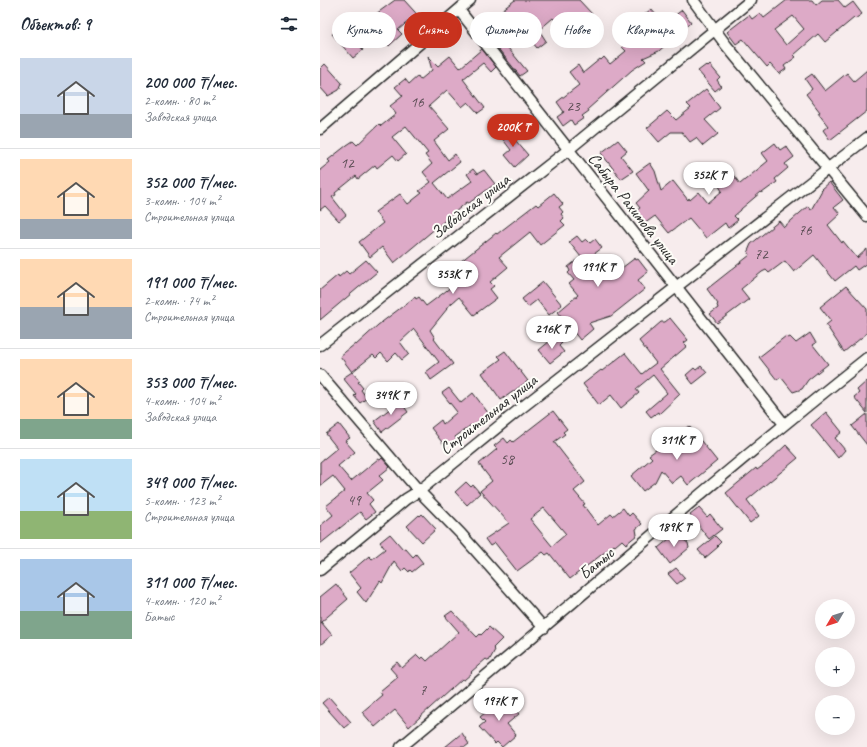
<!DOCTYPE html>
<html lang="ru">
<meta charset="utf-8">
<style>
body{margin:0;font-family:Caveat,sans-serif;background:#f2f2f3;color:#1f2937;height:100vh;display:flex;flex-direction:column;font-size:15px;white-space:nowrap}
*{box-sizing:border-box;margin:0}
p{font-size:13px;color:#747a83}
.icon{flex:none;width:22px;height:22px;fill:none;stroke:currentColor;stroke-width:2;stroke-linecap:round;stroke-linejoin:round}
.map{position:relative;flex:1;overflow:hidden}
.drawer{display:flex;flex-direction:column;background:#fff;width:320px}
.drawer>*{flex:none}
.banner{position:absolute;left:12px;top:12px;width:380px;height:36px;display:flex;gap:8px}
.needle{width:26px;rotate:231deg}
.fabs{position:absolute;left:495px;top:599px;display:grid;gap:8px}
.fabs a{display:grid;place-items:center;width:40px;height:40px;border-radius:50%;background:#fff;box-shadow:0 4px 16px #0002;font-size:20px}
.price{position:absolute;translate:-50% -34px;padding:0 9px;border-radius:14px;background:#fff;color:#222;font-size:13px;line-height:26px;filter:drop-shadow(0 1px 2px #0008)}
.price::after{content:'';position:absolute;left:50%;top:24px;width:12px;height:9px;margin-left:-6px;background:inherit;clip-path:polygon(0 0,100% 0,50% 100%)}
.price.current{background:#c8321e;color:#fff}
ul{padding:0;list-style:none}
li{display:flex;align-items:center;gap:12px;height:100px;padding:0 20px}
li+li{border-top:1px solid #e0e1e3}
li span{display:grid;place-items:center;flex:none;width:112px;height:80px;border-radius:0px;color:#555}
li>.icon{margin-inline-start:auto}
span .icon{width:48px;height:48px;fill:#fffc;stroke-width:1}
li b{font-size:17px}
h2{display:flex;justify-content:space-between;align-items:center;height:48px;padding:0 20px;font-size:17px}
.pill{padding:0 14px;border-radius:18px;background:#fff;box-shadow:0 4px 16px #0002;font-size:14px;line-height:36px}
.pill.current{background:#c8321e;color:#fff}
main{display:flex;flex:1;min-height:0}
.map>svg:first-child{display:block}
.building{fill:#ddaac7;stroke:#2b2b2b;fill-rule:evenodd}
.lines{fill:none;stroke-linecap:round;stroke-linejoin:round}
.street-casing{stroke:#2b2b2b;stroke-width:13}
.street{stroke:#fdfcf7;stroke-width:10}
.labels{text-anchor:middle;stroke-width:4;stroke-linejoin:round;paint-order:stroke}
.number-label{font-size:15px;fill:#584b52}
.street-label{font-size:17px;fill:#2b2b2b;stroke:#fdfcf7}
</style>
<main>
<section class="drawer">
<h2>Объектов: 9<svg class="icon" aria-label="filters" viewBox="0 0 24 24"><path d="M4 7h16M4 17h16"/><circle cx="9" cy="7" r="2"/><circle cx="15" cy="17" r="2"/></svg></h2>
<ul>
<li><span style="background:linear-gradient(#c9d6e8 70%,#9aa5b1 0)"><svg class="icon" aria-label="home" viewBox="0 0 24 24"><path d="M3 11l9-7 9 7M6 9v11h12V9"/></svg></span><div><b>200 000 ₸/мес.</b><p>2-комн. · 80 m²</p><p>Заводская улица</p></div></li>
<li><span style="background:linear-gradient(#ffd9b3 75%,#9aa5b1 0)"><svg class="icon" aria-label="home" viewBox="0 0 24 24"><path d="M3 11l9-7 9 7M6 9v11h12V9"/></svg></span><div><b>352 000 ₸/мес.</b><p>3-комн. · 104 m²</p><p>Строительная улица</p></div></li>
<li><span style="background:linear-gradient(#ffd9b3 60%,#9aa5b1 0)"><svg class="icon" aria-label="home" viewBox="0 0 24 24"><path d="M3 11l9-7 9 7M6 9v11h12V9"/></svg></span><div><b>191 000 ₸/мес.</b><p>2-комн. · 74 m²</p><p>Строительная улица</p></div></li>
<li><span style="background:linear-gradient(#ffd9b3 75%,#7fa58c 0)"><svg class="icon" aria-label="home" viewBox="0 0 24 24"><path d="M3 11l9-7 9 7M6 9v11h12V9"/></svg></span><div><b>353 000 ₸/мес.</b><p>4-комн. · 104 m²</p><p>Заводская улица</p></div></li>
<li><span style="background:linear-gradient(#bfe0f5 65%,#8fb573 0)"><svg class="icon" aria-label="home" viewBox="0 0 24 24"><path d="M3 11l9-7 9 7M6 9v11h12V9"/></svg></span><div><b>349 000 ₸/мес.</b><p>5-комн. · 123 m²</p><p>Строительная улица</p></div></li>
<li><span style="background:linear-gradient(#a9c7e8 65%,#7fa58c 0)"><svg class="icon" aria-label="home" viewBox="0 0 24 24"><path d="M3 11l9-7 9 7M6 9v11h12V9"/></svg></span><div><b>311 000 ₸/мес.</b><p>4-комн. · 120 m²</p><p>Батыс</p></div></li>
</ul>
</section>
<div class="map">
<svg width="547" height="747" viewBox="0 0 547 747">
<rect width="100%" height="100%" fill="#f7eced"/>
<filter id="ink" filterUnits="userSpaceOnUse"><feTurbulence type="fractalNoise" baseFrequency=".025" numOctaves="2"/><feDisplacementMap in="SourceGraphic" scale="8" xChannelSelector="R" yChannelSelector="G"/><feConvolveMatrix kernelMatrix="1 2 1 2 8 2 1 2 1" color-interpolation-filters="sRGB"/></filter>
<g filter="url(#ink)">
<path class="building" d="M75,0H84L104,22L91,19L78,30L82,34L69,46L55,29L56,27L54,24L60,19L56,14Z
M195,0H259L272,14L261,23L254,14L240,26L233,18L219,30L226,41L217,48L199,26L197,28L182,10Z
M467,0H492L496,5L502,0H518L525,8L533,2L542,14L535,19L534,18L505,42L498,34L474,55L476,57L464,66L466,69L459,74L450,64L447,67L423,39L416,44L407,32L429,15L432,19L440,13L444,18ZM473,16L484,29L466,45L454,30Z
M331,9L344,24L362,10L371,22L339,51L323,58L326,61L312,70L268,109L269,111L262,116L264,118L254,125L251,120L243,126L237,117L244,112L237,102L259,85L249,72L258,65L263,73L280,59L281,60L284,57L290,64L306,51L302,47L315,37L308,29Z
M18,28L24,35L29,31L43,50L33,58L12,34Z
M179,37L207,71L200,76L172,41Z
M162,49L176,67L171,72L163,63L143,79L165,108L158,113L148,102L142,107L127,90L109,106L129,129L114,141L128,160L135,154L140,162L114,183L127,199L152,181L147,174L153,169L157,174L164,170L175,184L149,203L147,202L74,263L62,247L50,257L39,242L63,223L55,212L80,194L88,204L102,193L99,191L111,182L103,172L112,164L105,155L108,153L86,126L72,137L86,154L78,161L73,155L57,168L55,165L38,179L36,176L15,193L16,195L12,197L26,215L19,221L5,206L0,210V170L10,162L8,160L27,145L33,141L37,145L59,124L61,126L76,114L70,106L83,96L75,87L85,79L89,84L98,76L100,80L112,70L108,56L118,66L130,56L140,68Z
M5,64L22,83L19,90L8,96L0,87V69Z
M386,65L388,67L390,65L400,77L397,80L401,86L395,91L378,71Z
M547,70V111L510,140L503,130L508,126L498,113L500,112L486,94L492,89L485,79L492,74L505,91L527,73L534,81Z
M386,89L400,108L385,120L398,134L383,146L376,138L370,142L362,132H351L339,142L327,128L347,111L356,120L371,108L367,104Z
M184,127L208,155L195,167L185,155L191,150L178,133Z
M298,140L307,151L301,156L313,171L301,179L281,153Z
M455,143L460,150L466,146L474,157L465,164L468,168L455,179L457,182L442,193L441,192L421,209V210L414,216L418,220L408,228L405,223L386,238L369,218L349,233L335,216L324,224L315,212L320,208L316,203L329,191L316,173L330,163L335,171L341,191L353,181L368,200L369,198L370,200L379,192L388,203L402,191L397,183L401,180L395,173L406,165L420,184L448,161L442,153Z
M509,182L523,200L514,207L520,214L508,225L522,243L523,241L537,258L547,249V263L537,270L534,266L515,281L494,255L474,272L465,261L449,273L446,270L442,272L421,289L429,299L397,323L390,314L398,308L397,305L398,304L387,289L430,255L428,251L431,244L459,221L464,227L488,206L491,210L502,190L501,189Z
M234,193L243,204L239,207L243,212L241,214L244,218L241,221L245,225L220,245L210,232L179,257L188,267L170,282L174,286L170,289L177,298L154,315L139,297L126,308L127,309L110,330L115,338L114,339L133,364L111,380L106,372L119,362L94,329L80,342L89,354L82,360L76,353L68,361L61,353L56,358L53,355L32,372L40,381L38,382L43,388L41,390L47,398L40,403L34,396L36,394L23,378L32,372L20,356L35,344L36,345L58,325L95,297L96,299L99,297L106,306L122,294L149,273L140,262L176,233L177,234L216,204L218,206Z
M257,236L262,242L266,239L270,243L275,239L282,248L274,254L290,277L315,258L316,260L318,259L328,272L318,280L325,289L291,316L269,323L273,329L260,340L238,312L258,295L249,284L254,280L248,273L250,271L248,267L261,257L249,242Z
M46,260L57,272L0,320V290L18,275L19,277L26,271L29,274Z
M223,282L242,305L229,315L217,300L208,307L202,299Z
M526,286L547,309V333L524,352L506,325L511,321L500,307Z
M350,318L368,340L364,343L367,346L340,369L360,394L339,414L338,412L331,417L326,411L347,393L333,375L316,389L319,393L301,408L291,395L279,405L263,384L281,370L282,371L305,353L322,374L328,369L336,363L319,341L341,322H345Z
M490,333L496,343L493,345L508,364L488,380L482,389L473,392L461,377L457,380L439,357L466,336L468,338L470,337L476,343Z
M236,336L242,343L239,346L244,352L230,363L219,350Z
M185,351L208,381L181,400L162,373L181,359L178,356Z
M381,366L387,373L373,384L366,375L374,368L376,370Z
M547,381V413L534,397L539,393L537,390Z
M129,388L141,403L153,393L169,414L152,427L151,425L135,437L137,440L131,445L129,443L125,446L111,428L121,420L123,424L137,412L122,393Z
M80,401L88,412L62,432L54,421Z
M233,411L247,429L243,432L245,434L234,442L265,482L254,491L265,504L263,505L278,525L291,514L293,516L303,508L309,516L312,513L322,524L316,529L317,535L306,544L302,540L295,546L294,545L250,579L229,553L226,555L223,552L197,571L175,543L170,546L165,539L189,523L160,491L172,481L159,464L177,449L174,446L184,438L188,443L191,440L193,442ZM224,508L246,534L232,546L210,519Z
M506,412L522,432L515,438L525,450L518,458L491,425Z
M547,414V445L532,426Z
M19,424L30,438L25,441L35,452L18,466L31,481L58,459L60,460L62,458L70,467L59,476L63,480L47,493L53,500L49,504L55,512L46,519L40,512L0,544V526L13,515L6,506L25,491L13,476L0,486V462L17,448L6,434Z
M369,426L397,461L368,485L361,476L352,483L341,470L335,482L323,491L311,476L332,458L329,455Z
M466,445L478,458L427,500L439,516L430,523L406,493L436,468L437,470L448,462Z
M146,482L151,487L153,485L160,493L147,505L135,492Z
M379,508L387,517L390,514L402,529L389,539L370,515Z
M102,514L116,529L102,542L87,526L99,515L100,516Z
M70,534L83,549L85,548L93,557L96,554L103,563L92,572L90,570L89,572L85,568L82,571L74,561L62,583L60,581L46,603L37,592L41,588L29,573L49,556L52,559L65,549L60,542Z
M355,534L368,543L369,548L350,564L338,548Z
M395,536L401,542L397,546L398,547L385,558L378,550Z
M356,568L365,578L357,584L348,574Z
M16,584L28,599L1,622L12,635L0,645V597Z
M132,611L157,637L160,634L161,635L169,627L182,639L173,648L175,650L169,661L166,659L151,672L152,673L144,680L142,679L89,727L75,710L55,727L42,712L62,695L60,692L78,677L70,668L77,662L82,668L97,655L101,659L103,657L107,661L139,632L125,616Z
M9,697L31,722L24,728L2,703Z
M184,697L199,714L187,724L196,735L182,747L177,742L175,744L159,727L165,722L160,717Z
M142,733L149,744L145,747H125Z"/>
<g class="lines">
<g class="street-casing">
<path id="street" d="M373,0L406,45L547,216
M139,10L464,424
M0,129L150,0
M0,345L248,150L431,0
M0,375L99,491L141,534L224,628
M0,570L86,499L99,491L200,409L547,138
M81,747C237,618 388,484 547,358"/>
</g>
<use href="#street" class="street"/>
</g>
</g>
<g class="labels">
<g class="number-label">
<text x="97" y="107">16</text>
<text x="253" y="111">23</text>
<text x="27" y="168">12</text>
<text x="485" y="235">76</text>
<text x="441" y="259">72</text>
<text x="187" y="464">58</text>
<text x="34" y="505">49</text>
<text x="103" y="695">7</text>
</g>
<g class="street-label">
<text transform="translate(150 206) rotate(-38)" y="6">Заводская улица</text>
<text transform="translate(314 208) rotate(52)" y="6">Сабыра Рахимова улица</text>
<text transform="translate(168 414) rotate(-38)" y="6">Строительная улица</text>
<text transform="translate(276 563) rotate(-40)" y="6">Батыс</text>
</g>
</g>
</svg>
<div class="fabs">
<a><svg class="needle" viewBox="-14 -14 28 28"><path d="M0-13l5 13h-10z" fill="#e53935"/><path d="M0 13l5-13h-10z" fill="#747a83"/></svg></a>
<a>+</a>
<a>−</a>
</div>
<b class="price current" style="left:193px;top:148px">200K ₸</b>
<b class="price" style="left:389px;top:196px">352K ₸</b>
<b class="price" style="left:278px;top:288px">191K ₸</b>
<b class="price" style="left:133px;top:295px">353K ₸</b>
<b class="price" style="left:232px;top:350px">216K ₸</b>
<b class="price" style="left:71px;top:416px">349K ₸</b>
<b class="price" style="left:357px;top:461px">311K ₸</b>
<b class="price" style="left:354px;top:548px">189K ₸</b>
<b class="price" style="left:179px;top:722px">197K ₸</b>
<div class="banner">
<a class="pill">Купить</a>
<a class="pill current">Снять</a>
<a class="pill">Фильтры</a>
<a class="pill">Новое</a>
<a class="pill">Квартира</a>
</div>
</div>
</main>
